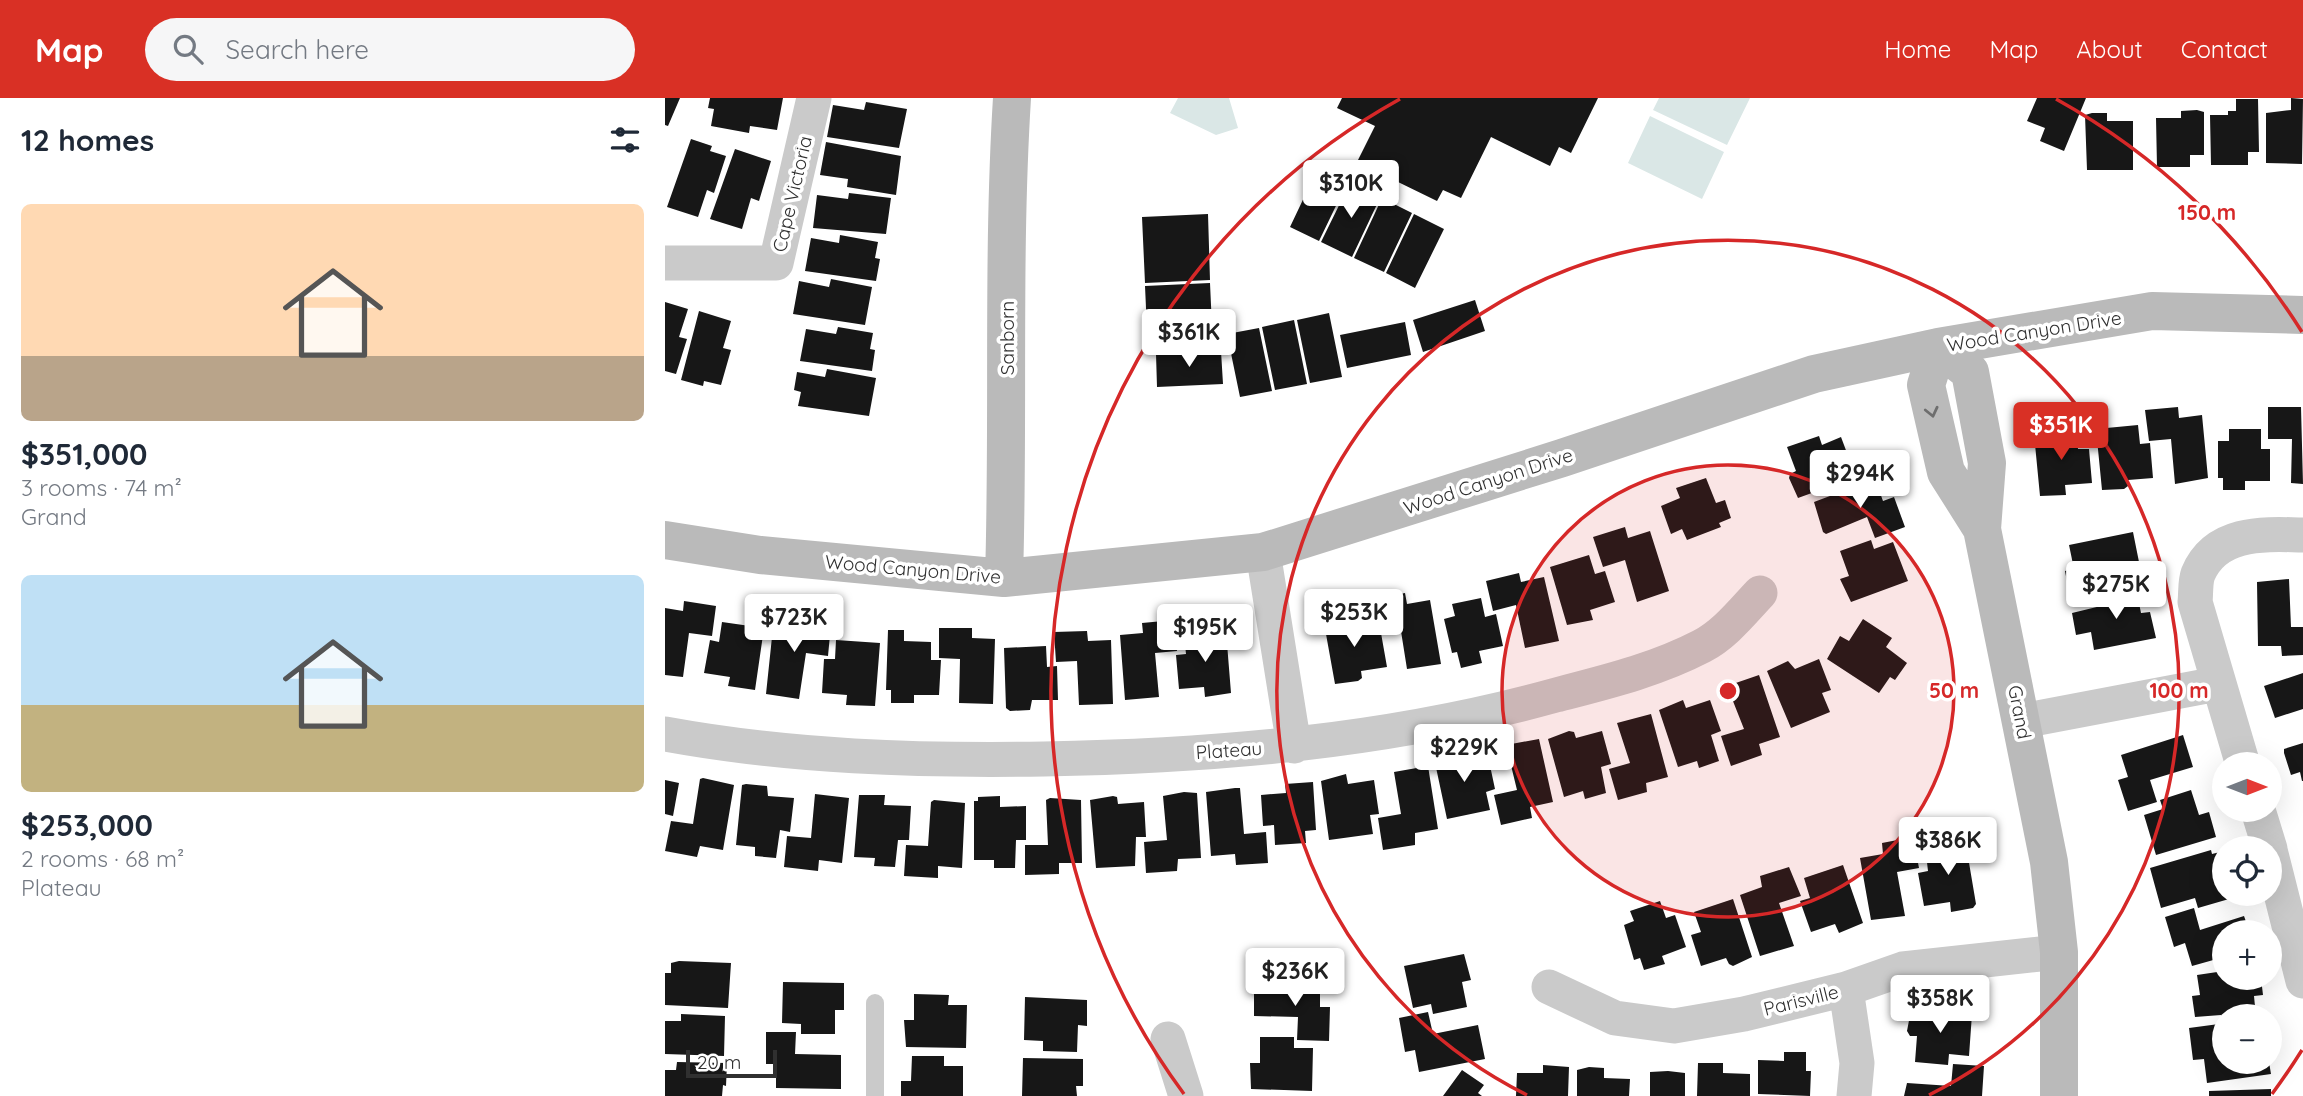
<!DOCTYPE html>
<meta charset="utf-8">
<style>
body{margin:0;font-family:Quicksand,sans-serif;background:#f6f6f7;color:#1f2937;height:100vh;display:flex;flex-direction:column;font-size:26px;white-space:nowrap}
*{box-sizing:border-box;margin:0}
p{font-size:23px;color:#747a83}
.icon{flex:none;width:38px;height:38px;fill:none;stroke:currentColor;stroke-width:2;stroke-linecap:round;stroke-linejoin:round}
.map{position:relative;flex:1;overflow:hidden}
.drawer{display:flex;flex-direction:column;background:#fff;width:665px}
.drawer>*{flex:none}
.needle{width:46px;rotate:90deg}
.tools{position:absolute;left:1547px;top:654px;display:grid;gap:14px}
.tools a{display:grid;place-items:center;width:70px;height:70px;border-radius:50%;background:#fff;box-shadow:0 7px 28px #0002;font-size:35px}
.scale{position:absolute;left:21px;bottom:18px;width:91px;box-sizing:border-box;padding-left:7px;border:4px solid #303030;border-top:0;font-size:19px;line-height:24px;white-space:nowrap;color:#303030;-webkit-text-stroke:5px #fff;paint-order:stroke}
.price{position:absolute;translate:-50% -60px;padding:0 16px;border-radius:7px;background:#fff;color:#222;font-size:23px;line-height:46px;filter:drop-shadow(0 2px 4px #0008)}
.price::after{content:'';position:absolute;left:50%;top:42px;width:21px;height:16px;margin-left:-10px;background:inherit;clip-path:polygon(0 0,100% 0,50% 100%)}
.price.current{background:#d93025;color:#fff}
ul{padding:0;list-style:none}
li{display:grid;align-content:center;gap:14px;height:371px;padding:0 21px}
li span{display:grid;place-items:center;height:217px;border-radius:10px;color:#555}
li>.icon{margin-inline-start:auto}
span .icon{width:126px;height:126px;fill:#fffc;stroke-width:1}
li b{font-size:30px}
h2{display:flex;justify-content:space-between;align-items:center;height:84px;padding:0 21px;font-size:30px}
header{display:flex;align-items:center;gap:42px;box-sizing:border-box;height:98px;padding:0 35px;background:#d93025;color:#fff}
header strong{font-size:33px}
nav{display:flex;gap:38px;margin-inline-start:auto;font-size:24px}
.search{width:490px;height:63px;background:#f6f6f7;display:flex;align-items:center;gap:18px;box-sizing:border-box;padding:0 24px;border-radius:38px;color:#747a83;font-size:26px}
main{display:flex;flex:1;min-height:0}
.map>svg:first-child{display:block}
.green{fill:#dae7e6}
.building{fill:#171717}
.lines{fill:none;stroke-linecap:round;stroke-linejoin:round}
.lane{stroke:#cacaca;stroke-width:18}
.street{stroke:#cacaca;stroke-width:35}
.secondary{stroke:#bababa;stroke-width:38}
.oneway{stroke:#6e6e6e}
.ring{fill:none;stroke:#d62828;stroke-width:3.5}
.labels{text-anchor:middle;stroke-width:7;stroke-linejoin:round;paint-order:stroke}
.street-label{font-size:19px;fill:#303030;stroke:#fff}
.centre{fill:#d62828;stroke:#fff;stroke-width:3.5}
.ring-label{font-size:21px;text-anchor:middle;font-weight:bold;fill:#d62828;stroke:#fff;stroke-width:7;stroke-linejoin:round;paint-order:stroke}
</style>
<header>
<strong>Map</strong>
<div class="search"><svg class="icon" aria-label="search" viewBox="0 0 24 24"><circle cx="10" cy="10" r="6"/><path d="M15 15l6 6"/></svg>Search here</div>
<nav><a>Home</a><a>Map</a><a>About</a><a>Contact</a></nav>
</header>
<main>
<section class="drawer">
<h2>12 homes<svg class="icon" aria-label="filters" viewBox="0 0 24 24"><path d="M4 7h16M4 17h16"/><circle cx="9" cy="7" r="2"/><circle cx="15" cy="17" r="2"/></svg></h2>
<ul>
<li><span style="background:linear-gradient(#ffd9b3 70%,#b9a48a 0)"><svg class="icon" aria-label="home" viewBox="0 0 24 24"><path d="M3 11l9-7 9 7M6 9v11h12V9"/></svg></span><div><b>$351,000</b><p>3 rooms · 74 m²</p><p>Grand</p></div></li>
<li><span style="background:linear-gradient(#bfe0f5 60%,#c2b280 0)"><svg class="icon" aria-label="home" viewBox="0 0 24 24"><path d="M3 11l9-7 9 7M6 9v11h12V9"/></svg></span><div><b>$253,000</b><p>2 rooms · 68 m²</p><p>Plateau</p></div></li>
</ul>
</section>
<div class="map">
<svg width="1638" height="998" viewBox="0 0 1638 998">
<rect width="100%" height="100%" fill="#fff"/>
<path class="green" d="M513,0H564L573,30L551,37L505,15Z
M994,0H1085L1062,47L988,12Z
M985,18L1059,54L1037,101L963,65Z"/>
<path class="building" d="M0,0H15L3,28L0,27Z
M45,0H118L112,32L85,28L84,35L46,28L49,11L43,10Z
M677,0H933L906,55L894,49L885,68L826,39L796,100L778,92L772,103L692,64L710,28L672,10Z
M1372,0H1421L1399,53L1375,43L1380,30L1362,23Z
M1626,0L1638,1L1637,66L1601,65V15L1626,12Z
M1571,1H1593L1594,54H1583V67H1546L1545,17H1563V13H1571Z
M201,4L242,11L234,50L162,39L168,7L199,12Z
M1532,12L1539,14V57H1525V69H1492L1491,20H1516V13Z
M1427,15H1442V23H1468V72H1422L1420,17Z
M26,41L47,48L45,53L61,58L49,95L42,92L33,119L2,109Z
M161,44L236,58L231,97L182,89L183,81L155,77Z
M70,51L106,63L94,103L86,100L77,131L45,121Z
M653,70L682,85L654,143L625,129Z
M685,85L715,100L687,159L656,144Z
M184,95L226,100L221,136L148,130L152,97L183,101Z
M717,100L747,115L719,174L689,160Z
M543,116L545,182L480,185L477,119Z
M749,116L779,131L750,190L721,175Z
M175,137L213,144L210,160L215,161L211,183L140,173L146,140L174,145Z
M166,181L207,189L200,227L128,216L134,183L164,189Z
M545,185L548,251L483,254L480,188Z
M810,202L820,233L758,254L748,222Z
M0,204L23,211L14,239L22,241L11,276L0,273Z
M34,213L66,223L58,250L66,252L56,287L39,283L38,288L16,282Z
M664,215L677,279L645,285L632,222Z
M629,222L642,286L610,292L597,229Z
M740,224L746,257L682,270L675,237Z
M173,229L208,235L205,251L210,252L207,273L135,263L141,231L171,236Z
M594,230L607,293L575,299L562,236Z
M556,253L558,286L492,289L491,256Z
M162,271L211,280L204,318L133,308L136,294L129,292L132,274L160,279Z
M1513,309L1514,320L1537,317L1543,380L1510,386L1506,341L1484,343L1480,312Z
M1603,309H1636L1638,386L1626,385L1627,341H1603Z
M1473,327L1475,346L1485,345L1488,380L1463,382V388L1459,391L1437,392L1431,331Z
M1564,331H1596V351H1605V383H1580V392H1558V380H1553V343H1564Z
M1411,332L1413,351H1424L1427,385L1400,387L1401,397L1375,398L1369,336Z
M1154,338L1157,347L1176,339L1191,379L1133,400L1124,380L1125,376L1131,373L1122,349Z
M1041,380L1051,405L1060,402L1066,420L1054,425L1056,429L1022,442L1017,431L1006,436L996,408L1015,400L1011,390Z
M1210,381L1218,403L1229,399L1240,429L1210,440L1202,419L1161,436L1158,434L1149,404Z
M960,429L963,440L985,433L1004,493L972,504L960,462L938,469L928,439Z
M1468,434L1475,469L1431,477L1435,499L1406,504L1400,473L1409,471L1404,447Z
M1206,442L1209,451L1228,444L1243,483L1186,504L1175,481L1184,478L1175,453Z
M924,457L930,476L940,473L950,504L925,512L928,522L902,527L885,469Z
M854,475L856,484L879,479L894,543L860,550L851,507L828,513L821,483Z
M1624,481L1626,529H1638V557L1617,558L1616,548H1593L1592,484Z
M1471,490L1476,515L1485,514L1491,540L1429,552L1426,534L1411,537L1407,515L1440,507L1438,496Z
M740,495L742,506L765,502L776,566L742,571L735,527L713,531L708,501Z
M816,500L820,519L831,516L838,548L814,553L817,565L796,570L792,554L787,555L779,521L790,518L787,506Z
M19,503L51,508L47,538L24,535L18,579L0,577V510L18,513Z
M703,517L706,537L716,535L722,569L696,573L697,580L693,583L670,586L659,525Z
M109,520L166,526L163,558L141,555L134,601L101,596Z
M1198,521L1227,540L1221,549L1242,565L1230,582L1225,579L1214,595L1162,561L1175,538L1184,543Z
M509,522L512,553L490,555L494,599L460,602L455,537L478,535L477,525Z
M57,524L99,530L90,592L63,588L65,579L39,575L45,542L54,544Z
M274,530H307V540L330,541L328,606L294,605L295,561L274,560Z
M223,532H239V543L266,544V562H276L274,597H249V605H226V592H221Z
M422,533L423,543L446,542L448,606L414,607L412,563L391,564L389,534Z
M561,533L566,595L540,599L539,589L514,591L511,557L521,556L519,537Z
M171,542L215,545L210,608L181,607L182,597L157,595L159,561H170Z
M381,548L382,569L392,568L393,602H367L365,612L345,613L341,610L339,550Z
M1154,561L1166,592L1157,595L1165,614L1126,630L1102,573L1123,563L1130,571Z
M1638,575V611L1610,620L1599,588Z
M1094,577L1115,639L1094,646L1097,657L1066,668L1056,638L1079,631L1062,588Z
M1018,602L1021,610L1045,602L1056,633L1046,637L1054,663L1034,670L1032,663L1013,669L994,612Z
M986,616L1003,679L981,685L982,694L953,702L944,671L965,665L952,625Z
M904,633L909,634L911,640L937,633L946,666L936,669L941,695L920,701L918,693L899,699L883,641Z
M1518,637L1528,669L1485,682L1492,704L1463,713L1453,682L1463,679L1456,657Z
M874,641L888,704L865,709L867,720L836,727L829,697L852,692L841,647Z
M1638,645V683H1637L1635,674L1626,677L1619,655V651Z
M796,653L798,663L823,658L830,691L821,694L825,712L782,721L769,660Z
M763,668L773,731L750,735V747L718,752L713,720L736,716L729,674Z
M681,676L683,686L709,682L714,716L705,717L708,736L664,742L656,683Z
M38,680L69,687L58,752L35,748L32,759L0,753L6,723L28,726L35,681Z
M0,682L14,685L8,718L0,716Z
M648,684L651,732L640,733L641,745L610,747L609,727L598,728L596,697L621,695L620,686Z
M81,686L102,688L103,698L129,700L125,734L115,732L111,760L90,758V749L71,747L77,687Z
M570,690H575L579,736L601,734L603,765L571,767L570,756L546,758L541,694Z
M1526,692L1534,717L1544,714L1551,739L1491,757L1479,717L1498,711L1495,702Z
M519,694L532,695L536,760L513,761L512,773L481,775L479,744L502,742L498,698Z
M150,696L184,700L177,765L154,762L153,773L119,769L122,738L146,740Z
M194,697H220L219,707L246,708L244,742H233L230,769L209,768L210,760L189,759Z
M335,698V709L361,708V742H351L350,770H329V762H309V703H313V699Z
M448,698L452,699L453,706L479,704L481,739H471L470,768L431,770L425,702Z
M385,700L416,702L417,765H394V776L360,777V747H383L381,702Z
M269,702L300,705L297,770L273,768V780L239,778L241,747L263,748L266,704Z
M1248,739L1254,770L1232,774L1240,818L1206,822L1195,760L1218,756L1217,745Z
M1281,743L1282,750L1301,747L1311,806L1308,810L1286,814L1285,804L1259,808L1253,775L1263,773L1260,747Z
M1546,752L1547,756L1559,753V772L1556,773L1559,796H1563L1564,801L1533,810L1530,800L1496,810L1485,770Z
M1178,767L1198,825L1174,835L1170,826L1146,834L1135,803L1145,800L1139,780Z
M1124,769L1136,798L1114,805L1129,848L1095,858L1075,797L1097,789L1095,778Z
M1068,801L1087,859L1068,868L1064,866L1061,860L1036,868L1026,837L1036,834L1029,814Z
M995,803L1001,820L1010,817L1021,849L997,858L1000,866L979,872L975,860L969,862L959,827L969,823L965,813Z
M1529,810L1535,832L1579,818L1585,835H1559V859L1527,868L1520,845L1509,849L1500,819Z
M799,856L806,882L797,884L802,909L768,916L766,906L748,910L739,868Z
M14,863L66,865L63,910L0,907V875H6V865Z
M1559,873V880H1596L1598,897L1589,898L1591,919H1559L1558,925L1556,917L1530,919L1527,898L1535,897L1532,877Z
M118,884L179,885V912H170V936H136V926L117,925Z
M589,885L655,886V909H665L664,943L632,942L633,919L589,918Z
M249,896L284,897L283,907H302L301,950L241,949L239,922H249Z
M360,899L422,902V928L413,927L412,954L378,953V943L359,942Z
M1246,912L1307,916L1304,958L1284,956L1283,967L1250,964L1252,938H1245L1242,933Z
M763,914L768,936L813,927L820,961L754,974L750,952L740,954L734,920Z
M16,916L60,918L59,958L0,956V923H16Z
M1554,926L1559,964H1604L1606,976L1542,985L1539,961L1528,962L1524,930Z
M101,934H131L130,956L176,957V991L111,990V966H101Z
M595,939H629V950H648L647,993L586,991L585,965H595Z
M1119,954H1141V973H1146L1145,998L1093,996V962L1119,963Z
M247,958H279V968H298V998H236V983H246Z
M358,960L418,961V988H411L412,998H357Z
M12,964L62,965L61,988L58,987L57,998H0V972H11Z
M1033,965H1058V975L1085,976V998H1032Z
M1288,966L1319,968L1317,998H1239L1242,985L1286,988Z
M878,967L904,969L903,998H851L852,975H878Z
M924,969L939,970V980L965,981L964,998H912V972Z
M797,972L819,987L813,995L817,998H778Z
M1003,973L1020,975V998H985V974Z
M1606,991V998H1544V993Z"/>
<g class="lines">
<path class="lane" d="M210,905V998"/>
<path class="street" d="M0,165H111L149,0
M598,454L629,648
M1357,623L1552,586
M0,636C125,659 252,663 379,661C552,658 725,643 891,597C941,584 991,572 1037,548C1060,536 1077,514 1095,495
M1578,667L1530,504C1531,496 1530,484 1533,476C1551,433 1599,436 1638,437
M1593,712L1605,751
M1605,752L1638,883
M884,889L950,920L1009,928L1079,916L1181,891L1238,871L1394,854
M1181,891L1192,965L1189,998
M503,941L521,998"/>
<path class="secondary" d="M1273,249L1305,274L1322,365L1317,431L1384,764L1394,854V998
M1273,249L1261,287L1281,374L1317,431
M0,442L95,457L339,480L598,454L897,360L1149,276L1273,249L1487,213L1638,217
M339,480C344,320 337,160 347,0"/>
</g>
<defs><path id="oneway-chevron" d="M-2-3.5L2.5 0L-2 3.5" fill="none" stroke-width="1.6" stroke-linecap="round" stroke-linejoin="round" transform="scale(1.75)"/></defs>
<use class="oneway" href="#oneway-chevron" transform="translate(1267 314) rotate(77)"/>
<circle cx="1063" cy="593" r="226" fill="#d62828" fill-opacity=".12"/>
<g class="ring">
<circle cx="1063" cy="593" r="226"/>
<path d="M862 997A451 451 0 1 1 1264 997"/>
<path d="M1637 952A677 677 0 0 1 1607 996M519 996A677 677 0 0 1 735 1M1391 1A677 677 0 0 1 1637 234"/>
</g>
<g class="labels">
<g class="street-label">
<text transform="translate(127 96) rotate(-77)" y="7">Cape Victoria</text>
<text transform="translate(1369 233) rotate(-9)" y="7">Wood Canyon Drive</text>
<text transform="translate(342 240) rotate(-90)" y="7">Sanborn</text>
<text transform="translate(823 383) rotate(-18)" y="7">Wood Canyon Drive</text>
<text transform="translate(248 471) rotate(5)" y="7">Wood Canyon Drive</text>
<text transform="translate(1355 614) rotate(79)" y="7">Grand</text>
<text transform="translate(564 652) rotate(-4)" y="7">Plateau</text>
<text transform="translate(1136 902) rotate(-14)" y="7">Parisville</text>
</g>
</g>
<circle cx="1063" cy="593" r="10" class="centre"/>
<g class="ring-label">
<text x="1542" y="122">150 m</text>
<text x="1289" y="600">50 m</text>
<text x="1514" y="600">100 m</text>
</g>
</svg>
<div class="tools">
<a><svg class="needle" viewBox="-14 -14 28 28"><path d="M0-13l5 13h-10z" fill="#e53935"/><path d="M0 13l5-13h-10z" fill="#747a83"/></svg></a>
<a><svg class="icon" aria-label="locate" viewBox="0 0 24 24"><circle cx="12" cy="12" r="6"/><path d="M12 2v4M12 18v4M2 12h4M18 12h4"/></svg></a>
<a>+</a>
<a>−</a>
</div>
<div class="scale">20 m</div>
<b class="price" style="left:686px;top:122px">$310K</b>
<b class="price" style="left:524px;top:271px">$361K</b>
<b class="price current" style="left:1396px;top:364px">$351K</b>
<b class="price" style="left:1195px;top:412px">$294K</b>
<b class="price" style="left:1451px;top:523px">$275K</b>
<b class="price" style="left:689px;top:551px">$253K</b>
<b class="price" style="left:129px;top:556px">$723K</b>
<b class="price" style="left:540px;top:566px">$195K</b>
<b class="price" style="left:799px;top:686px">$229K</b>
<b class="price" style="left:1283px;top:779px">$386K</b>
<b class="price" style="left:630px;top:910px">$236K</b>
<b class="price" style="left:1275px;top:937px">$358K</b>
</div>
</main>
